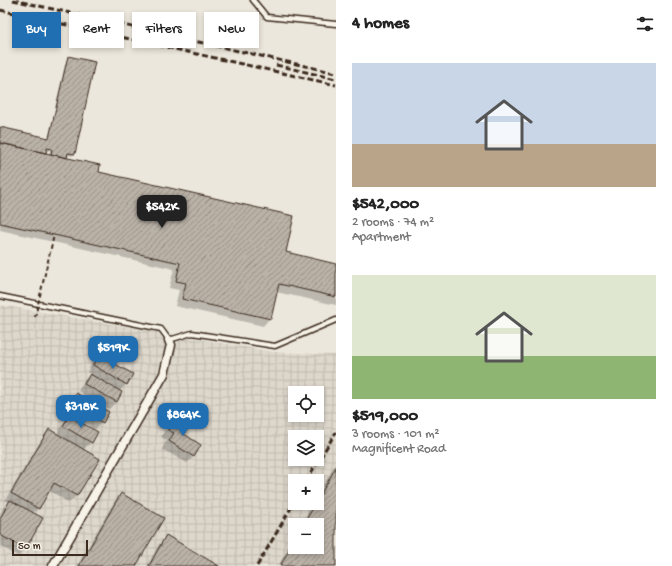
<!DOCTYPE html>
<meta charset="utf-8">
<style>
body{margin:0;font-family:"Gochi Hand",sans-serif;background:#f6f6f6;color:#222;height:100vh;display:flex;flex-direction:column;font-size:15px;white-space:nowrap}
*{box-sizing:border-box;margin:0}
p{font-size:13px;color:#767676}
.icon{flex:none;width:22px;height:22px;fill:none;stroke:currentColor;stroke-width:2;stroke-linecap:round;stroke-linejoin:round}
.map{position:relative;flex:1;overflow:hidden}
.sheet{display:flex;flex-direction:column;background:#fff;width:336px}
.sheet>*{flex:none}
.guide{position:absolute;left:12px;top:12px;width:264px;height:36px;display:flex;gap:8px}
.fabs{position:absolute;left:288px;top:386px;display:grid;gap:8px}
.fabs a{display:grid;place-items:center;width:36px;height:36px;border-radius:0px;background:#fff;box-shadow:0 2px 6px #0003;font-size:20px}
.scale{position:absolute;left:12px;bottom:10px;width:76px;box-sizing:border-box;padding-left:4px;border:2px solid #3b2a1e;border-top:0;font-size:11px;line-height:14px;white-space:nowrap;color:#3b2a1e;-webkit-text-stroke:3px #f7f3e8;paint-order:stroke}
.price{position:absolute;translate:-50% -34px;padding:0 9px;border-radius:8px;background:#1f6fb2;color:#fff;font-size:13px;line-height:26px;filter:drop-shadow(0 1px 2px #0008)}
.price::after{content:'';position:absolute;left:50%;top:24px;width:12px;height:9px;margin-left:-6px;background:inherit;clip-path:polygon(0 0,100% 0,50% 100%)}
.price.active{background:#222;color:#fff}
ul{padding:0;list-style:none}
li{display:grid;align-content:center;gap:8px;height:212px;padding:0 16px}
li span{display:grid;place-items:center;height:124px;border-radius:0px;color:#555}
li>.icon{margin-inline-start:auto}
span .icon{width:72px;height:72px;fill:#fffc;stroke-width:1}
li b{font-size:17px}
h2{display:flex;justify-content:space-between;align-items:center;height:48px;padding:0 16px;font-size:17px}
.chip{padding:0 14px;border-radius:0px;background:#fff;box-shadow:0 2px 6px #0003;font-size:14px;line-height:36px}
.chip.active{background:#1f6fb2;color:#fff}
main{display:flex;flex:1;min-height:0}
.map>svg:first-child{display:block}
.industrial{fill:url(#industrial-grid);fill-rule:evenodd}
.shadow{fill:#0003;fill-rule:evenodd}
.building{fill:url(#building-hatch);stroke:#3b2a1e}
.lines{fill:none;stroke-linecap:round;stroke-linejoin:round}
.service-casing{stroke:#3b2a1e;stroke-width:7}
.minor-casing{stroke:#3b2a1e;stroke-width:11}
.service{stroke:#f7f3e8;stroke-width:4}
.minor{stroke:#f7f3e8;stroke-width:8}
.rail{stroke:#3b2a1e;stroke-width:3;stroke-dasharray:6 3;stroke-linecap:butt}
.path-bridge{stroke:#3b2a1e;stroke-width:2;stroke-dasharray:4 3;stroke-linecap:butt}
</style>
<main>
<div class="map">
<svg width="336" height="566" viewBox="0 0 336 566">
<defs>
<pattern id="industrial-grid" width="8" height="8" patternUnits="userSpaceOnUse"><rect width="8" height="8" fill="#ddd7cc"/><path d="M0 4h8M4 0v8" fill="none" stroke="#bfb9af"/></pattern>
<pattern id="building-hatch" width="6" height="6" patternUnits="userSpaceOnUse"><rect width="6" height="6" fill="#bab2a7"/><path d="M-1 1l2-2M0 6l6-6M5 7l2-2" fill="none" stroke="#989187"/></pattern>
</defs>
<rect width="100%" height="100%" fill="#ece7dc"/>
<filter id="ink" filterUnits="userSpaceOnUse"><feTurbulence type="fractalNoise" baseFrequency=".025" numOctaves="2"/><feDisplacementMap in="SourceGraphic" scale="8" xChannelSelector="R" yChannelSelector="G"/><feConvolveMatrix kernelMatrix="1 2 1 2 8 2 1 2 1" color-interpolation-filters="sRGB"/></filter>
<g filter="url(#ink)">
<path class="industrial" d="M0,305L274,352L336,355V566H0ZM295,393H317V415H295ZM295,437H317V459H295ZM295,481H317V503H295ZM295,525H317V547H295Z"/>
<path class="shadow" d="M68,58L74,154L72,156L67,155L65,159L285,253L336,265V305L276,292L270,318L263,326L175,306L179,290L169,288L174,269L0,230V128L48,139L66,60ZM45,150L50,151L49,155L43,154Z
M99,356L126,384L119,392L121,393L116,402L109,409L78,391L83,382L90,374L87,372L92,363Z
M76,394L102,422L95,429L64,411L69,401Z
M69,417L91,442L83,450L76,496L69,503L49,490L38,508L33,513L42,518L25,549L18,556L0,546V514L3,508L9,502L5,500L43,437L50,430L57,434L62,424Z
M176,418L194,456L187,463L162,449L167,440L161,437L169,425Z
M336,463V566H278L295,536V547H317V525H301L313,503H317V497Z
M121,495L135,566H77L114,502Z
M166,537L217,566H147L159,544Z"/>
<path class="building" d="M68,56L95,62L75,154L68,153L67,158L51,154L52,149L47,148L46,153L0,143V127L49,138Z
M0,143L100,165L99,172L294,216L286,252L336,264V297L279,284L271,319L182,299L186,283L176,281L180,263L0,223Z
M99,355L133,374L127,385L93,365Z
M90,374L122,392L117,402L84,384Z
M76,393L109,412L103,423L70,404Z
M69,416L98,432L92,443L63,426Z
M175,416L190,425L184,434L201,445L194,457L169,441L174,433L168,430Z
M49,429L100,459L77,496L54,483L39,509L11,493Z
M336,467V566H280L295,540V547H317V525H303L316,503H317V501Z
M121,493L164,518L136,566H79Z
M10,500L43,518L26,549L0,535V519Z
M166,535L219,566H149Z"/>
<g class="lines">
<g class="service-casing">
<path id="service" d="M253,0L267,17L336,24
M0,296L161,329L169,340L192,333L275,346L336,320"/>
</g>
<g class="minor-casing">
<path id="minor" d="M53,566L164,374L171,345L169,340"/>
</g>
<use href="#service" class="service"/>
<use href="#minor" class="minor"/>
<path class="rail" d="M13,0L336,73
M0,10L336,85
M276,65L336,79
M306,481L336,432
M257,566L295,501"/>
<path class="path-bridge" d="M35,317L54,235"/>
</g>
</g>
</svg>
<div class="fabs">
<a><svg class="icon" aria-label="locate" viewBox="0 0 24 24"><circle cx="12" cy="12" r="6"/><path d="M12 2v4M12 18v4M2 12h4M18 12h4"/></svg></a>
<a><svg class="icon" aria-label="layers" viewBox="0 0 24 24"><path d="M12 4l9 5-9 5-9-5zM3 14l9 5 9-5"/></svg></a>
<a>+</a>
<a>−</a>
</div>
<div class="scale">50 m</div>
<b class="price active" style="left:162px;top:229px">$542K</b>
<b class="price" style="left:113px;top:370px">$519K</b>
<b class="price" style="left:81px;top:429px">$318K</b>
<b class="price" style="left:183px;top:437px">$864K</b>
<div class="guide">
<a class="chip active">Buy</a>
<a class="chip">Rent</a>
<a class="chip">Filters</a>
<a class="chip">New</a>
</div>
</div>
<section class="sheet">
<h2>4 homes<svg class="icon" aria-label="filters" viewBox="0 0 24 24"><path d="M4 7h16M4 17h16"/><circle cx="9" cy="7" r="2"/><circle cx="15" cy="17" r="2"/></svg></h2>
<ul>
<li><span style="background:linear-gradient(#c9d6e8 65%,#b9a48a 0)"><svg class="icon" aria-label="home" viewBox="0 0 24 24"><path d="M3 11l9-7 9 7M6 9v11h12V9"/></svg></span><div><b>$542,000</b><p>2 rooms · 74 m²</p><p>Apartment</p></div></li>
<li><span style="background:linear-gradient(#dfe7d0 65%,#8fb573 0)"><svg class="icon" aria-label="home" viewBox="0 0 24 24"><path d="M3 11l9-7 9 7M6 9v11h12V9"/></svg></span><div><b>$519,000</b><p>3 rooms · 101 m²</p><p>Magnificent Road</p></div></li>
</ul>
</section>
</main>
